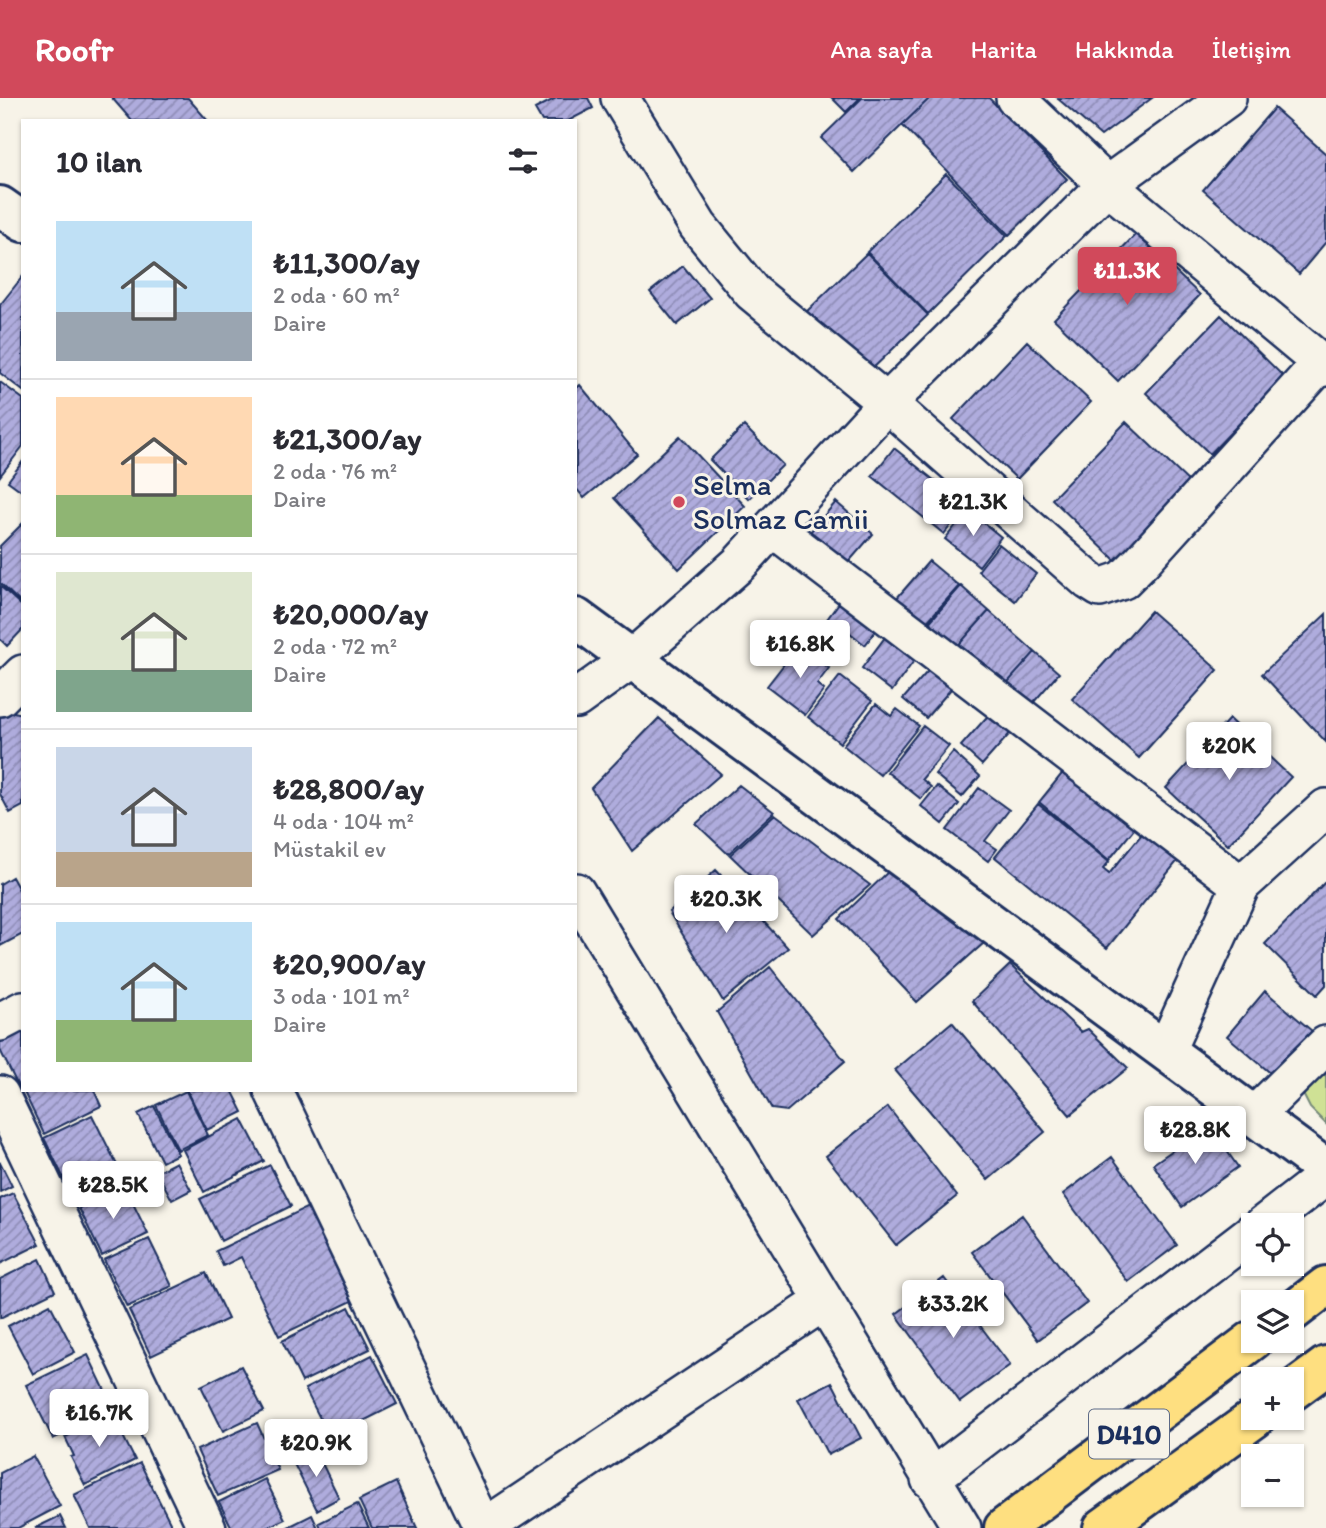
<!DOCTYPE html>
<html lang="tr">
<meta charset="utf-8">
<style>
body{margin:0;font-family:Itim,sans-serif;background:#f7f7f7;color:#2b2b33;height:100vh;display:flex;flex-direction:column;font-size:26px;white-space:nowrap}
*{box-sizing:border-box;margin:0}
p{font-size:23px;color:#7c7c81}
.icon{flex:none;width:38px;height:38px;fill:none;stroke:currentColor;stroke-width:2;stroke-linecap:round;stroke-linejoin:round}
.map{position:relative;flex:1;overflow:hidden}
.panel{position:absolute;left:21px;top:21px;width:556px;height:973px;display:flex;flex-direction:column;background:#fff;border-radius:0px;box-shadow:0 2px 5px #0004}
.panel>*{flex:none}
.fabs{position:absolute;left:1241px;top:1115px;display:grid;gap:14px}
.fabs a{display:grid;place-items:center;width:63px;height:63px;border-radius:0px;background:#fff;box-shadow:0 2px 5px #0004;font-size:35px}
.price{position:absolute;translate:-50% -60px;padding:0 16px;border-radius:7px;background:#fff;color:#222;font-size:23px;line-height:46px;filter:drop-shadow(0 2px 4px #0008)}
.price::after{content:'';position:absolute;left:50%;top:42px;width:21px;height:16px;margin-left:-10px;background:inherit;clip-path:polygon(0 0,100% 0,50% 100%)}
.price.on{background:#d1495b;color:#fff}
ul{padding:0;list-style:none}
li{display:flex;align-items:center;gap:21px;height:175px;padding:0 35px}
li+li{border-top:2px solid #e1e1e2}
li span{display:grid;place-items:center;flex:none;width:196px;height:140px;border-radius:0px;color:#555}
li>.icon{margin-inline-start:auto}
span .icon{width:84px;height:84px;fill:#fffc;stroke-width:1}
li b{font-size:30px}
h2{display:flex;justify-content:space-between;align-items:center;height:84px;padding:0 35px;font-size:30px}
header{display:flex;align-items:center;gap:42px;box-sizing:border-box;height:98px;padding:0 35px;background:#d1495b;color:#fff}
header strong{font-size:33px}
nav{display:flex;gap:38px;margin-inline-start:auto;font-size:24px}
.map>svg:first-child{display:block}
.green{fill:#cfe195;stroke:#75887a;stroke-width:2}
.building{fill:url(#building-hatch);stroke:#1b2f5e;stroke-width:2}
.lines{fill:none;stroke-linecap:round;stroke-linejoin:round}
.street-casing{stroke:#1b2f5e;stroke-width:42}
.secondary-casing{stroke:#1b2f5e;stroke-width:44}
.highway-casing{stroke:#1b2f5e;stroke-width:44}
.street{stroke:#f7f3e8;stroke-width:37}
.secondary{stroke:#f7f3e8;stroke-width:38}
.highway{stroke:#fedf80;stroke-width:38}
.poi-dot{fill:#d1495b;stroke:#f7f3e8;stroke-width:2.5}
.labels{text-anchor:middle;stroke-width:6;stroke-linejoin:round;paint-order:stroke}
.shield{fill:#f7f3e8;stroke:#5d6a87;stroke-width:2}
.shield-label{font-size:28px;font-weight:bold;fill:#1b2f5e}
.poi-label{font-size:30px;fill:#1b2f5e;stroke:#f7f3e8;text-anchor:start}
</style>
<header>
<strong>Roofr</strong>
<nav><a>Ana sayfa</a><a>Harita</a><a>Hakkında</a><a>İletişim</a></nav>
</header>
<div class="map">
<svg width="1326" height="1430" viewBox="0 0 1326 1430">
<defs>
<pattern id="building-hatch" width="6" height="6" patternUnits="userSpaceOnUse" patternTransform="scale(1.75)"><rect width="6" height="6" fill="#afacdd"/><path d="M-1 1l2-2M0 6l6-6M5 7l2-2" fill="none" stroke="#8e8cb6"/></pattern>
</defs>
<rect width="100%" height="100%" fill="#f7f3e8"/>
<filter id="ink" filterUnits="userSpaceOnUse"><feTurbulence type="fractalNoise" baseFrequency=".0143" numOctaves="2"/><feDisplacementMap in="SourceGraphic" scale="14" xChannelSelector="R" yChannelSelector="G"/><feConvolveMatrix kernelMatrix="1 2 1 2 8 2 1 2 1" color-interpolation-filters="sRGB"/></filter>
<g filter="url(#ink)">
<path class="green" d="M1326,966V1026L1310,1010L1303,996Z"/>
<path class="building" d="M112,0H188L208,23H132Z
M556,0H588L593,10L568,23H542L535,11Z
M832,0H860L846,14Z
M862,0H930L854,74L821,40Z
M930,0H989L1067,81L1009,137L902,27Z
M1057,0H1152L1101,38Z
M1274,10L1326,56V144L1299,176L1203,92Z
M946,76L1007,138L928,216L867,154Z
M1136,136L1200,197L1118,283L1054,221Z
M867,155L928,217L866,277L805,215Z
M683,168L710,200L677,227L650,194Z
M23,178V293L0,275V207Z
M1221,217L1284,279L1210,356L1146,295Z
M1027,243L1091,304L1017,381L953,321Z
M0,284L23,301V348L0,378Z
M580,287L637,356L584,400L576,390V291Z
M1126,324L1190,385L1116,463L1052,401Z
M744,328L783,367L749,401L710,362Z
M680,338L745,408L679,471L614,400Z
M894,350L966,408L944,436L872,378Z
M23,363V394L8,383Z
M836,404L873,436L846,467L810,434Z
M968,412L1001,439L979,468L945,441Z
M23,425V507L0,485V448Z
M999,446L1036,476L1015,503L978,473Z
M929,463L959,488L925,526L896,501Z
M0,488L23,509V531L7,548L0,541Z
M961,488L989,513L955,551L927,527Z
M844,498L881,526L865,547L850,535L835,555L814,539Z
M989,513L1035,554L1001,592L955,551Z
M1151,513L1218,572L1139,660L1072,601Z
M1326,516V644L1262,576Z
M886,538L916,560L892,593L862,570Z
M799,547L829,570L817,586L824,592L805,617L767,588Z
M1035,554L1059,575L1026,613L1001,592Z
M935,565L957,584L926,620L903,601Z
M840,578L872,603L840,645L808,619Z
M876,606L891,618L897,611L919,628L880,677L843,647Z
M0,611L23,616V708L10,715L0,696Z
M993,612L1014,631L982,667L961,648Z
M659,620L721,676L632,753L591,690Z
M1229,621L1291,679L1228,747L1166,690Z
M923,628L949,648L922,681L931,689L921,701L887,674Z
M953,654L980,678L962,699L935,676Z
M1065,672L1135,730L1109,762L1039,704Z
M739,687L774,714L728,756L696,726Z
M937,688L959,706L943,726L921,708Z
M979,690L1009,712L985,743L997,751L988,763L947,732Z
M1038,706L1109,764L1103,771L1109,776L1145,732L1180,760L1107,850L995,759Z
M775,716L870,787L813,837L730,757Z
M892,770L984,845L917,904L839,821Z
M716,772L788,850L723,903L669,814Z
M12,779L23,799V836L0,848V786Z
M1326,783V887L1317,897L1265,846Z
M1010,867L1081,934L1088,931L1128,970L1070,1017L972,903Z
M770,869L845,963L787,1013L772,1011L717,914Z
M1265,893L1312,933L1274,978L1227,938Z
M952,924L1045,1034L988,1082L895,972Z
M23,928V988L19,990L0,952V939Z
M23,992H94L101,1008L44,1036Z
M187,992H232L243,1014L207,1032Z
M186,993L208,1037L178,1052L156,1007Z
M154,1008L178,1056L162,1064L138,1016Z
M888,1009L957,1098L896,1147L826,1058Z
M92,1017L120,1073L72,1097L44,1040Z
M242,1021L264,1063L204,1094L183,1052Z
M1209,1027L1238,1069L1182,1109L1153,1066Z
M1112,1059L1177,1147L1128,1184L1063,1096Z
M0,1064L12,1088L0,1094Z
M176,1064L191,1092L172,1102L157,1074Z
M270,1067L291,1108L221,1143L200,1101Z
M124,1087L148,1136L102,1158L79,1110Z
M13,1095L40,1146L0,1166V1101Z
M308,1109L352,1203L279,1238L241,1159L223,1168L216,1153Z
M1022,1117L1087,1205L1038,1242L972,1154Z
M149,1141L172,1188L127,1209L104,1162Z
M40,1161L55,1193L0,1220V1181Z
M206,1175L228,1221L151,1258L129,1212Z
M944,1180L1010,1267L960,1304L896,1216Z
M50,1206L75,1254L33,1276L8,1228Z
M349,1209L370,1251L302,1284L282,1243Z
M88,1257L114,1311L53,1341L26,1287Z
M372,1257L397,1306L330,1340L305,1291Z
M241,1268L264,1313L223,1333L201,1288Z
M832,1284L861,1340L828,1357L798,1301Z
M112,1316L135,1362L85,1387L71,1359L74,1358L65,1339Z
M257,1325L278,1372L218,1398L197,1352Z
M315,1351L339,1400L317,1412L292,1362Z
M33,1358L60,1408L18,1430H0V1375Z
M140,1365L171,1426L162,1430H90L74,1397Z
M265,1381L285,1421L266,1430H232L219,1404Z
M396,1384L417,1430H372L359,1402Z
M357,1406L369,1430H321L319,1425Z
M312,1417L318,1430H289L288,1429Z
M60,1418L66,1430H35Z"/>
<g class="lines">
<g class="street-casing">
<path id="street" d="M620,0L698,128L752,194L887,305L1089,483L1100,490L1123,482L1142,463L1321,265
M1015,0L1107,87L1326,269
M773,430L1241,787
M0,599L23,576
M576,601L633,560L739,466L887,305L1107,87L1227,0
M576,794L962,1430
M0,924L23,912
M1166,952L1241,787L1326,710
M273,992L483,1430
M0,997L207,1430
M1255,1017L1326,947
M1263,1127L1326,1078
M930,1381L1253,1134
M484,1430L823,1204"/>
</g>
<g class="secondary-casing">
<path id="secondary" d="M0,108L23,124
M576,520L1326,1071"/>
</g>
<g class="highway-casing">
<path id="highway" d="M1292,1214L1326,1188
M1292,1293L1326,1268
M1004,1430L1253,1242
M1103,1430L1255,1320"/>
</g>
<use href="#street" class="street"/>
<use href="#secondary" class="secondary"/>
<use href="#highway" class="highway"/>
</g>
</g>
<circle class="poi-dot" cx="679" cy="404" r="7"/>
<g class="labels">
<rect class="shield" x="1089" y="1311.5" width="80" height="49" rx="5"/>
<g class="shield-label">
<text x="1129" y="1346">D410</text>
</g>
<g class="poi-label">
<text x="693" y="397">Selma<tspan x="693" dy="34">Solmaz Camii</tspan></text>
</g>
</g>
</svg>
<div class="fabs">
<a><svg class="icon" aria-label="locate" viewBox="0 0 24 24"><circle cx="12" cy="12" r="6"/><path d="M12 2v4M12 18v4M2 12h4M18 12h4"/></svg></a>
<a><svg class="icon" aria-label="layers" viewBox="0 0 24 24"><path d="M12 4l9 5-9 5-9-5zM3 14l9 5 9-5"/></svg></a>
<a>+</a>
<a>−</a>
</div>
<b class="price on" style="left:1127px;top:209px">₺11.3K</b>
<b class="price" style="left:973px;top:440px">₺21.3K</b>
<b class="price" style="left:800px;top:582px">₺16.8K</b>
<b class="price" style="left:1229px;top:684px">₺20K</b>
<b class="price" style="left:726px;top:837px">₺20.3K</b>
<b class="price" style="left:1195px;top:1068px">₺28.8K</b>
<b class="price" style="left:113px;top:1123px">₺28.5K</b>
<b class="price" style="left:953px;top:1242px">₺33.2K</b>
<b class="price" style="left:99px;top:1351px">₺16.7K</b>
<b class="price" style="left:316px;top:1381px">₺20.9K</b>
<section class="panel">
<h2>10 ilan<svg class="icon" aria-label="filters" viewBox="0 0 24 24"><path d="M4 7h16M4 17h16"/><circle cx="9" cy="7" r="2"/><circle cx="15" cy="17" r="2"/></svg></h2>
<ul>
<li><span style="background:linear-gradient(#bfe0f5 65%,#9aa5b1 0)"><svg class="icon" aria-label="home" viewBox="0 0 24 24"><path d="M3 11l9-7 9 7M6 9v11h12V9"/></svg></span><div><b>₺11,300/ay</b><p>2 oda · 60 m²</p><p>Daire</p></div></li>
<li><span style="background:linear-gradient(#ffd9b3 70%,#8fb573 0)"><svg class="icon" aria-label="home" viewBox="0 0 24 24"><path d="M3 11l9-7 9 7M6 9v11h12V9"/></svg></span><div><b>₺21,300/ay</b><p>2 oda · 76 m²</p><p>Daire</p></div></li>
<li><span style="background:linear-gradient(#dfe7d0 70%,#7fa58c 0)"><svg class="icon" aria-label="home" viewBox="0 0 24 24"><path d="M3 11l9-7 9 7M6 9v11h12V9"/></svg></span><div><b>₺20,000/ay</b><p>2 oda · 72 m²</p><p>Daire</p></div></li>
<li><span style="background:linear-gradient(#c9d6e8 75%,#b9a48a 0)"><svg class="icon" aria-label="home" viewBox="0 0 24 24"><path d="M3 11l9-7 9 7M6 9v11h12V9"/></svg></span><div><b>₺28,800/ay</b><p>4 oda · 104 m²</p><p>Müstakil ev</p></div></li>
<li><span style="background:linear-gradient(#bfe0f5 70%,#8fb573 0)"><svg class="icon" aria-label="home" viewBox="0 0 24 24"><path d="M3 11l9-7 9 7M6 9v11h12V9"/></svg></span><div><b>₺20,900/ay</b><p>3 oda · 101 m²</p><p>Daire</p></div></li>
</ul>
</section>
</div>
